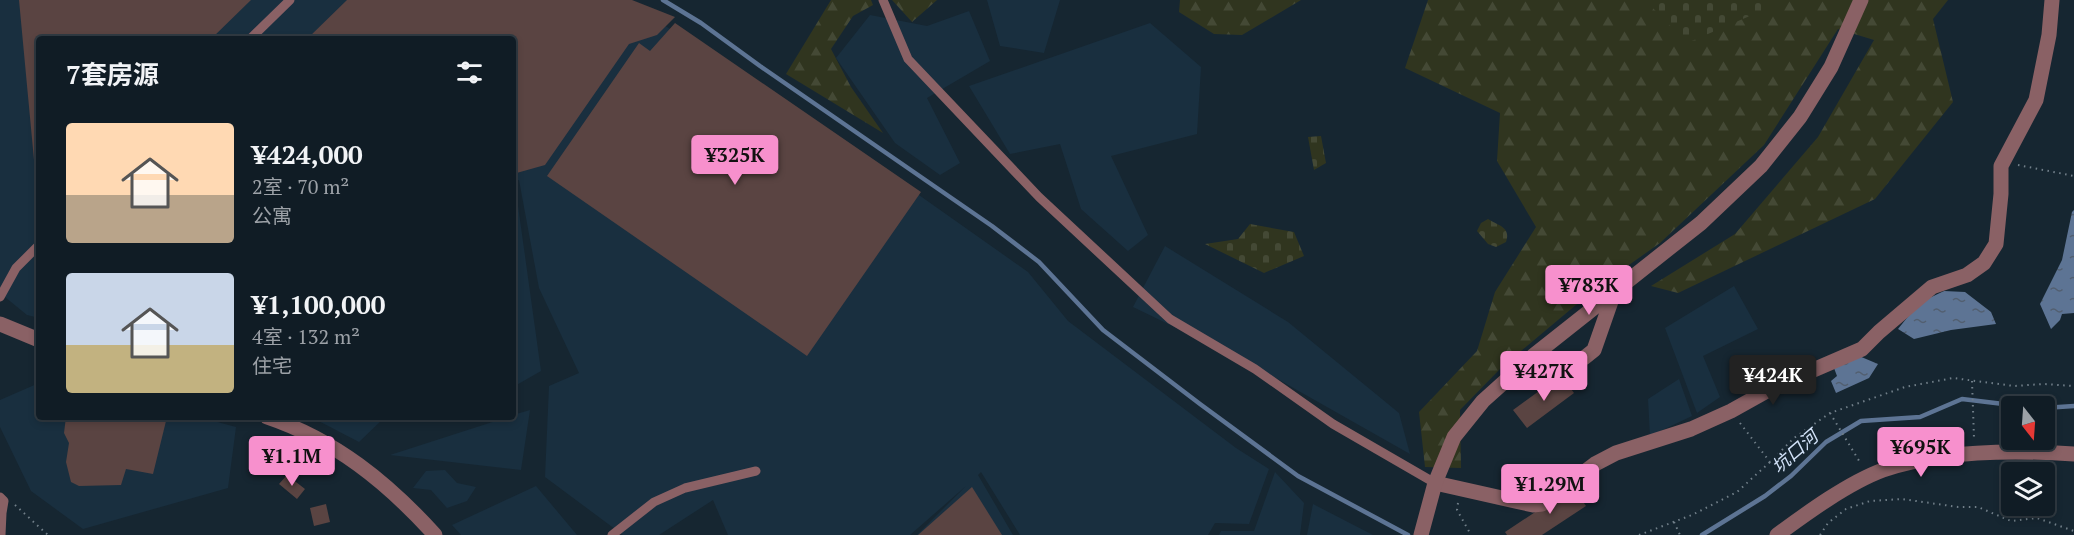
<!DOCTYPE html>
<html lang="zh">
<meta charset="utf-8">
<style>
body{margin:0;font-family:"PT Serif","Noto Sans SC",serif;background:#1e2932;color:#f1f3f6;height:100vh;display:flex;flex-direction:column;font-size:22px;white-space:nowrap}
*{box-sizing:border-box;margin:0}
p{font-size:20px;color:#9ca1a7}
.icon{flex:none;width:33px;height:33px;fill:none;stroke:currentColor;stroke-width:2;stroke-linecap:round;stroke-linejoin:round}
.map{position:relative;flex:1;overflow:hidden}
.details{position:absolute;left:36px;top:36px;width:480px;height:384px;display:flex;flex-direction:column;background:#101c25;border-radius:6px;box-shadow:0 3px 9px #0003,0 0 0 2px #303a42}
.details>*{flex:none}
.needle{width:39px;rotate:163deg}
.controls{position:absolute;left:2001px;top:396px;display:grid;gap:12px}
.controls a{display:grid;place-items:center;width:54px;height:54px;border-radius:6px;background:#101c25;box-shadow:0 3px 9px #0003,0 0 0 2px #303a42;font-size:30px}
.price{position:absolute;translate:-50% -51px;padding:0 14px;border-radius:6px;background:#f790cd;color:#111;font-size:20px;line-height:39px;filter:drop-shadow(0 2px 3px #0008)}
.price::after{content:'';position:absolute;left:50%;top:36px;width:18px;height:14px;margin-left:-9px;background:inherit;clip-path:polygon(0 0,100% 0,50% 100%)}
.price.active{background:#222;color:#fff}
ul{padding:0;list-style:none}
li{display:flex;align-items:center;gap:18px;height:150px;padding:0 30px}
li span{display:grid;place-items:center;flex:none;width:168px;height:120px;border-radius:6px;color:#555}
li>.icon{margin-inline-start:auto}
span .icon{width:72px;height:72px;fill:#fffc;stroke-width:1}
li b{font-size:26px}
h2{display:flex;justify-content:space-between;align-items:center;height:72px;padding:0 30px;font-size:26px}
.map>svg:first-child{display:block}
.built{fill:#192f3f}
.forest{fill:url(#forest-firs)}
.cemetery{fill:url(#cemetery-stones)}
.water{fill:url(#water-ripples)}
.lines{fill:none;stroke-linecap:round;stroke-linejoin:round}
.stream{stroke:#5d7494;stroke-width:4.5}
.building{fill:#5a4442}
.path{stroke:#717f89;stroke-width:2;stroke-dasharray:1.5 4.5;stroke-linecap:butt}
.service{stroke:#8a6165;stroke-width:9}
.minor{stroke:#8a6165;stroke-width:15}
.tertiary{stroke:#8a6165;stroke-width:15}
.labels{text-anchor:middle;stroke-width:4.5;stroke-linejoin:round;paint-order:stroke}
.water-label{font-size:18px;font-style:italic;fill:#d3e3f9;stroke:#162631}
</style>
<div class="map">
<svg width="2074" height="535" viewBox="0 0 2074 535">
<defs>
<pattern id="forest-firs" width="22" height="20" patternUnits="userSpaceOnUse" patternTransform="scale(1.5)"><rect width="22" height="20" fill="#30351f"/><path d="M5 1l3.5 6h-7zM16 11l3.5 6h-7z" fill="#444935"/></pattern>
<pattern id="cemetery-stones" width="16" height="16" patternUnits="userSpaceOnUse" patternTransform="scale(1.5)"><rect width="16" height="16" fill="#30351f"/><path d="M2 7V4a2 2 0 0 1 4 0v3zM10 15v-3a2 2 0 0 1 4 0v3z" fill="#444935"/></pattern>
<pattern id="water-ripples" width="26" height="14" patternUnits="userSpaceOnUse" patternTransform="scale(1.5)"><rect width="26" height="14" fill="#5d7494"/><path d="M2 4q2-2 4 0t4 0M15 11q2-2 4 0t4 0" fill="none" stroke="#525f70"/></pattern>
</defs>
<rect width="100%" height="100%" fill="#162631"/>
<path class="built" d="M0,0H623L773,92L1028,272L1068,321L1236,448L1269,469L1249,524L1215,523L1208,535H1020L981,472L978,475L1013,535H917L966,486L910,535H728L713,500L659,535H623L545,477L549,386L579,373L539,288L519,180L513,181V39H39V318L27,315L0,293Z
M987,0H1060L1044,53L1000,46Z
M969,11L990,61L927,98L960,163L940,175L895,143L836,58L870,15L927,26Z
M1150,23L1201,67L1197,134L1111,156L1148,235L1128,251L1081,209L1060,144L1010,154L969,86Z
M515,184L541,371L513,387V185Z
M1165,246L1288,322L1399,413L1410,454L1251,364L1133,307Z
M1734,286L1758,329L1703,356L1720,397L1697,413L1665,328Z
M1679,379L1692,416L1650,436L1648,399Z
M39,383V417H199L236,427L228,488L83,529L31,491L0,427V400Z
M530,410L521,470L390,455L508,417H513V415Z
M311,417H385L359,442Z
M445,470L457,483L476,487L467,501L447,508L431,490L413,488L426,471Z
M1275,472L1304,503L1300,535H1219L1221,531H1254Z
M536,486L577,535H461L452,525Z
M1313,504L1373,535H1307Z"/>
<path class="forest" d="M831,0H871L873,5L853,16L831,49L851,87L883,133L786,74Z
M892,0H937L912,22Z
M1180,0H1301L1242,35L1214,34L1179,12Z
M1428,0H1948L1933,19L1953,102L1875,199L1678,293L1651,286L1735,234L1818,137L1874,40L1838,29L1764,145L1660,243L1595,289L1503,366L1460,410L1461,468L1425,467L1419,412L1477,351L1495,292L1536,227L1497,161L1500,113L1405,68Z"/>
<path class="cemetery" d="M1645,0H1787L1687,43Z
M1321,136L1326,163L1314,170L1308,137Z
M1488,219C1499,226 1511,227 1506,242L1496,247L1488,244L1477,231L1481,223Z
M1250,224L1294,232L1304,256L1264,273L1205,244L1238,239Z"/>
<path class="water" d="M2074,210V313L2062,314L2060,320L2051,329L2040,304L2062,260L2072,212Z
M1944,291L1965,292L1991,312L1996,324L1951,330L1914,339L1898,329L1919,303Z
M1859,356L1878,364L1869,378L1836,393L1831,381L1837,376L1834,368Z"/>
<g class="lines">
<path class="stream" d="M663,0L701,23L760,66L992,226L1039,262L1103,330L1200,404L1298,476L1408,535
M2044,408L2074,406
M1702,535L1765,496L1791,476L1826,442L1861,421L1920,417L1962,399L2020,406"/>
</g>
<path class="building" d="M19,0H251L211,39H39V192H37Z
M347,0H632L675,17L657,35L629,44L545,165L513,174V39H307Z
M675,23L921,192L807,356L547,176L639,43L650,51Z
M1561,375L1574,393L1527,428L1513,410Z
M66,417H167L153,474L126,469L121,485L79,486L71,482L66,462L69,443L64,433Z
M287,475L305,489L297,499L279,484Z
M972,487L1002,535H918Z
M1573,487L1586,506L1542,535H1507L1505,532Z
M326,504L330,522L314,526L310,508Z"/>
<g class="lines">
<path class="path" d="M2018,165L2074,176
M1972,381L1974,438
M1830,413L1861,464
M1740,423L1770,462L1794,438L1830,413L1905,387L1953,378L2014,386L2044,384L2074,386
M1458,503L1457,510L1471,535
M15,505L48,535
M1674,522L1680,535
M1639,535L1692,515L1737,492L1770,462
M1820,535L1828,523L1846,509L1870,501L1902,499L1958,507H1978L2011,521L2037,518L2074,531"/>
<path class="service" d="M883,0L908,59L1039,197L1170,319L1255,369L1333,424L1435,483
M250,39L290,0
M0,297L16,268L39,245
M0,497L4,501L2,513L1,535
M612,535L654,502L685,488L756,471"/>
<path class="minor" d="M1584,358L1594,350L1615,290
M1435,483L1533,505L1542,504L1595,464L1616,453L1691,429L1731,411L1774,387L1862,349L1879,332L1932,287L1967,275L1984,263L1996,244L2001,194V166L2036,100L2049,35L2052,0
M1777,535C1807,513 1848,483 1883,470C1940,450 2014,450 2074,454"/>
<path class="tertiary" d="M0,324L39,340
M267,417C335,440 387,482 435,535
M1421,535L1435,483L1454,437L1483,401L1533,356L1701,223L1761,166L1800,117L1831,67L1861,0"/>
</g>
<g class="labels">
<g class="water-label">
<text transform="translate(1795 452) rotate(-41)" y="6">坑口河</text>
</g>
</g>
</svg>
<div class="controls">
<a><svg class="needle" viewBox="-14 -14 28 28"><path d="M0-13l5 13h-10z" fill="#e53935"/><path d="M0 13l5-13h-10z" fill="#9ca1a7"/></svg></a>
<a><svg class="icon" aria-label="layers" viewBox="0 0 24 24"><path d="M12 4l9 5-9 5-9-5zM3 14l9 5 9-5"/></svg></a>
</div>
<b class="price" style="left:735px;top:186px">¥325K</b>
<b class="price" style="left:1589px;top:316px">¥783K</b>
<b class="price" style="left:1544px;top:402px">¥427K</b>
<b class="price active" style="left:1773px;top:406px">¥424K</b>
<b class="price" style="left:1921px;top:478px">¥695K</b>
<b class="price" style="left:292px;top:487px">¥1.1M</b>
<b class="price" style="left:1550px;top:515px">¥1.29M</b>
<section class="details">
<h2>7套房源<svg class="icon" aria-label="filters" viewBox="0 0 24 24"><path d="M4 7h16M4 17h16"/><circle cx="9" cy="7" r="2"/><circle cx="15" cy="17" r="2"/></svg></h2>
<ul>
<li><span style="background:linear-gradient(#ffd9b3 60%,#b9a48a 0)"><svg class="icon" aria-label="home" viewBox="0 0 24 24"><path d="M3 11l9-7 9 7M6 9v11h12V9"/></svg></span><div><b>¥424,000</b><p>2室 · 70 m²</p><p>公寓</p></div></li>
<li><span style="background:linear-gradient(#c9d6e8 60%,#c2b280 0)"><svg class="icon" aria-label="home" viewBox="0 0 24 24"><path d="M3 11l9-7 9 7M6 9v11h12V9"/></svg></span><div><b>¥1,100,000</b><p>4室 · 132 m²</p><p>住宅</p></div></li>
</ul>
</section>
</div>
